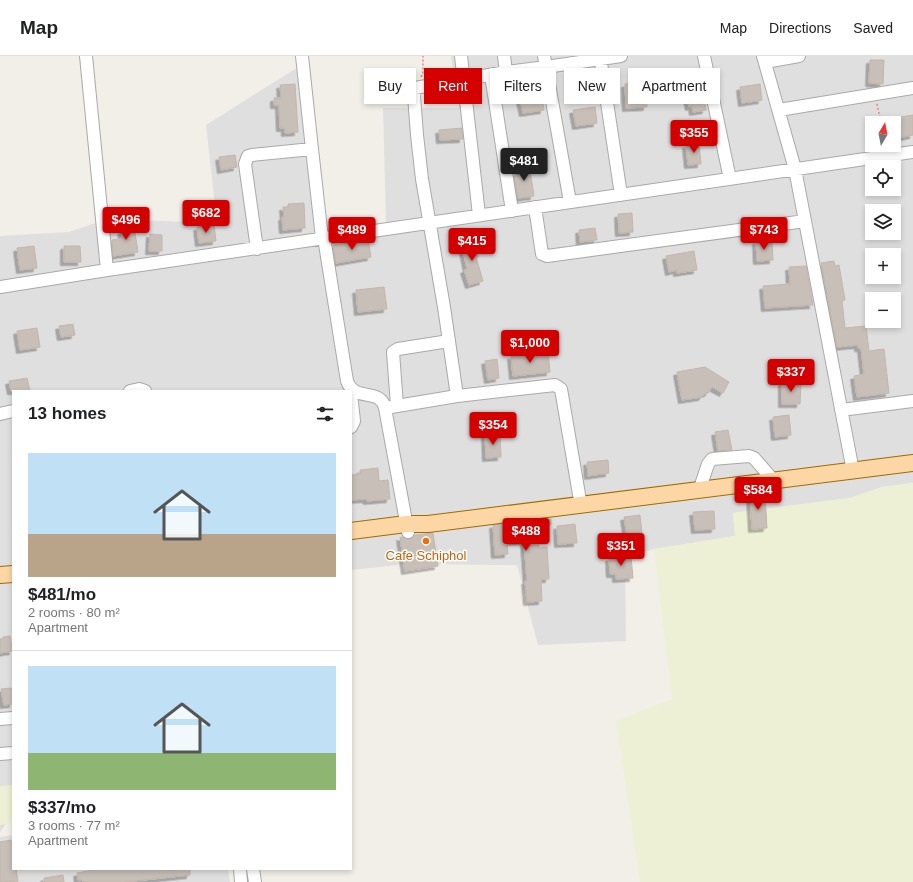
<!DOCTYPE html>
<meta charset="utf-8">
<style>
body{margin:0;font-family:Arial,sans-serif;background:#f6f6f6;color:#202124;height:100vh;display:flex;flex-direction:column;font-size:15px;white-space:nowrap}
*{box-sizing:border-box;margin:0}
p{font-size:13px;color:#757577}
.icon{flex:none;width:22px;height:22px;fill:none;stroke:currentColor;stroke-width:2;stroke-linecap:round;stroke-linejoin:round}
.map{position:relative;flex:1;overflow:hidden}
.sheet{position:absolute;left:12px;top:334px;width:340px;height:480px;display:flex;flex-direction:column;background:#fff;border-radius:0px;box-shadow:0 2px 6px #0003}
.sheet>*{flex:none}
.hud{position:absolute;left:364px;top:12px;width:380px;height:36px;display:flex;gap:8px}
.needle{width:26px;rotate:10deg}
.buttons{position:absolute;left:865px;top:60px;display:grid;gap:8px}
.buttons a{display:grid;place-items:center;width:36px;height:36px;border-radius:0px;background:#fff;box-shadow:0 2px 6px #0003;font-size:20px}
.price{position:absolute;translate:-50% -34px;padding:0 9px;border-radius:4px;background:#d40000;color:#fff;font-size:13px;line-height:26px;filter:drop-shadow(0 1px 2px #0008)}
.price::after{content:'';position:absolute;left:50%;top:24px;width:12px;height:9px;margin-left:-6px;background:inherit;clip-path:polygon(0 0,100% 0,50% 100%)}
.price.selected{background:#222;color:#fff}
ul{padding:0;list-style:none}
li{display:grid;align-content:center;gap:8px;height:212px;padding:0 16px}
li+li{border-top:1px solid #e0e0e0}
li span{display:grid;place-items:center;height:124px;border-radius:0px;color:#555}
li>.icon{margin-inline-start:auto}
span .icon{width:72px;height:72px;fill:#fffc;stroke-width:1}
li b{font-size:17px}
h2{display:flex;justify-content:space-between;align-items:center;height:48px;padding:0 16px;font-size:17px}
.pill{padding:0 14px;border-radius:0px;background:#fff;box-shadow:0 2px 6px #0003;font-size:14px;line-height:36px}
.pill.selected{background:#d40000;color:#fff}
header{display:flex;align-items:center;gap:24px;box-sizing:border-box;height:56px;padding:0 20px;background:#fff;border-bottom:1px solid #e0e0e0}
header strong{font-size:19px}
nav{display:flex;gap:22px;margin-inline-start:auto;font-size:14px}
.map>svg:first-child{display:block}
.residential{fill:#e0dfdf;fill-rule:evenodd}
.farmland{fill:#eef0d5}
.building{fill:#c7bfb8;stroke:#c4b6ab;filter:url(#shadow)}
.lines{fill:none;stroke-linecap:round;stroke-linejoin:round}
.minor-casing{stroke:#a9a9a9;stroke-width:14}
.major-casing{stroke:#a06b00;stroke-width:18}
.path{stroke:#fa8072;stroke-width:1.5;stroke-dasharray:2 2;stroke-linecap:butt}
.minor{stroke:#fff;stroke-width:12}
.major{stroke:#fcd6a4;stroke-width:16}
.food-dot{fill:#e8710a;stroke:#fff;stroke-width:1.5}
.labels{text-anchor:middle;stroke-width:3;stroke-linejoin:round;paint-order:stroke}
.food-label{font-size:13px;fill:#c56008;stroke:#fff}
</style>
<header>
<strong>Map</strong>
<nav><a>Map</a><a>Directions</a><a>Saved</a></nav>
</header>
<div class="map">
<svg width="913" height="826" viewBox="0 0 913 826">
<defs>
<filter id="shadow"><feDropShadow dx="-3.5" dy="3.5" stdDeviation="0" flood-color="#0004"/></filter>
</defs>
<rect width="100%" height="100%" fill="#f2efe9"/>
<path class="residential" d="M451,0H913V427L882,431L850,442L733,457L735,480L654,493L625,502L626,585L538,589L517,509L408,508L351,514V335H13V758L0,776V180L69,176L107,163L217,167L206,69L303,8L327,180L386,167L383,52H459ZM872,67H894V89H872ZM872,111H894V133H872ZM872,155H894V177H872ZM872,199H894V221H872ZM872,243H894V265H872Z
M13,779V813H228L230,826H0V781Z"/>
<path class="farmland" d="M913,427V826H640L616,665L672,643L654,493L735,480L733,457L850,442L882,431Z
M13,729V767L0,769V730Z"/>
<path class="building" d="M870,4H884L883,28L869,27Z
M696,14L701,37H703L706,54L693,56L692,50L689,51L685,32L679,33L676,17Z
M638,27L639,32L646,31L647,51L626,52L625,28Z
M295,28L298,76L285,77V72H280L279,49H274V42H281L280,29Z
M760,28L762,44L742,47L740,31Z
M542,40L544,54L523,57L520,43Z
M595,51L597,67L576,70L573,54Z
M913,59V79L894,83V62Z
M462,72L463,83L440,84L439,74Z
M699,88L701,108L688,109L686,89Z
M235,99L237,111L221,114L219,101Z
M529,108L534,140L518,142L514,120H520L518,109Z
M304,147L305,172L283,174L282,161H284L283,151H288V148Z
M632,157L633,176L619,177L618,158Z
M133,164L138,196L113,200L112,184L123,182L121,175L124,174L123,166Z
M214,169L216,185L199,187L197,171Z
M595,172L597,184L580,186L579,174Z
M150,178L162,179V195H149Z
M368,183L371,201L336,207L333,189Z
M469,183V185L476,184L478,201H476L483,225L469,229L464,214L467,213L461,184Z
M756,185H772L773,204L757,205Z
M34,190L37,212L20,214L17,192Z
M64,190H80L81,206H64Z
M694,195L697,214L677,217V214L669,216L666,200Z
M834,205L835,210L839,209L845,244L842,245L845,272L866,270L869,295L884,293L889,337L857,341L854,320L864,318L861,292H858V289L837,291L821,207Z
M806,210L813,249L765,252L763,230L790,228L789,211Z
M384,231L387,253L358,256L356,234Z
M73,268L75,279L61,281L59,270Z
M37,272L40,291L20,294L17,275Z
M548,296L550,316L513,320L511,300Z
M497,303L499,322L488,324L485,305Z
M705,311L729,326L723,337L712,331L708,337L704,338L702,341L682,344L677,316Z
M27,322L30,335H11L9,325Z
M782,326H801L800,348H782Z
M789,359L791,379L775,381L773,361Z
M728,374L732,394L718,395L715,376Z
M485,378H500L501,401L486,402Z
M608,404L609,417L588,420L587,406Z
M378,412L379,425L388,424L390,443L367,445L366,443L351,444V419L360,418V414Z
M765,437L767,472L752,473L750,438Z
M714,455L715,473L695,474L693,456Z
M640,459L642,478L627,480L624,461Z
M551,463V469L538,470L539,492L547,491L549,523H541L542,545L527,546L525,525H527L524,485L507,486L508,498L495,499L493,469Z
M575,468L577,487L558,488L557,470Z
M433,477L438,510L405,515L400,481L409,483L413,482L415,479Z
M631,500L633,522L616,523V518H610L609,502Z
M10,580L13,595L0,597V583H3V581Z
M11,632L12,634L13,633V648L4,649L1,633Z
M11,784L13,796V813H16L18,825L0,826V786Z
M98,813H190V819L124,826H83L82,824H78L77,817Z
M63,819L64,826H44V822Z"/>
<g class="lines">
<g class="minor-casing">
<path id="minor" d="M86,0L107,214
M302,0L312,93
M461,0L479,159
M504,0L506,16
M600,0L621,139
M704,0L730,123
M763,0L795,113L853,415
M765,6L799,0
M491,19L512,155
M779,54L913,32
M570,146L546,11L621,0
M535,151L542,198L547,200L805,165
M324,182L347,325C355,347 380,331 385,352
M257,193L245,108L248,100L252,99L312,93L322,182
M0,231L107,214L913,96
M130,335L139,333L145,335
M351,338L354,365L351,371
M457,340L555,329L561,333L581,450
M397,350L393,296L398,293L449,285
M841,354L913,345
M0,358L13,355
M699,435L708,408L712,403L749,400L754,402L774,425
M408,476L385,352L457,340L444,251L422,123L417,79L414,40L415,32L506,16L546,11L544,0
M0,663L13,662
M0,698L13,697
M240,813L241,826
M253,813L255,826"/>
</g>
<g class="major-casing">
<path id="major" d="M351,475L406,468H428L913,407
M0,519L13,518"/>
</g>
<path class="path" d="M421,21L423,16V0
M877,48L881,67"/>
<use href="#minor" class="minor"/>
<use href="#major" class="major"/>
</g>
<circle class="food-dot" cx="426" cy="485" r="4"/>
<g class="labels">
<g class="food-label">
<text x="426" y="504">Cafe Schiphol</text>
</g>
</g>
</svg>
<div class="buttons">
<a><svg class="needle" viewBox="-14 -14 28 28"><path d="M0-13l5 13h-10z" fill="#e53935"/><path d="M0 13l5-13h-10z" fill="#757577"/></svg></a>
<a><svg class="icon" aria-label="locate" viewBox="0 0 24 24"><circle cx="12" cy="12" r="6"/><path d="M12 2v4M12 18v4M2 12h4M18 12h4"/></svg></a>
<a><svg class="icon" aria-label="layers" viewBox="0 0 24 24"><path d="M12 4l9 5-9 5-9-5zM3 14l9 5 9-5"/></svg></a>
<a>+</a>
<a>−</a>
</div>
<b class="price" style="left:694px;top:98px">$355</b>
<b class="price selected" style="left:524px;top:126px">$481</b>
<b class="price" style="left:206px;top:178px">$682</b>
<b class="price" style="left:126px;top:185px">$496</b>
<b class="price" style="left:352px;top:195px">$489</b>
<b class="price" style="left:764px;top:195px">$743</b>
<b class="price" style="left:472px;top:206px">$415</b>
<b class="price" style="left:530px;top:308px">$1,000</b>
<b class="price" style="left:791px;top:337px">$337</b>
<b class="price" style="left:493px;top:390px">$354</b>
<b class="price" style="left:758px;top:455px">$584</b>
<b class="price" style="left:526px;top:496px">$488</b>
<b class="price" style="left:621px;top:511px">$351</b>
<div class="hud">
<a class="pill">Buy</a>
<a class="pill selected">Rent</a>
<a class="pill">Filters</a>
<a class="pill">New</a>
<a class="pill">Apartment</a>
</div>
<section class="sheet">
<h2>13 homes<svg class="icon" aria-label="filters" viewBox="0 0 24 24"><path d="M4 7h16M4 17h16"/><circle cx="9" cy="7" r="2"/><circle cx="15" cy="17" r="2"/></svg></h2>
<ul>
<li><span style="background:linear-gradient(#bfe0f5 65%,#b9a48a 0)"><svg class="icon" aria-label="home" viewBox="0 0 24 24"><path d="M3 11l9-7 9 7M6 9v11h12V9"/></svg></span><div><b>$481/mo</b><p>2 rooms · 80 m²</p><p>Apartment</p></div></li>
<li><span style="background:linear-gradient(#bfe0f5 70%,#8fb573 0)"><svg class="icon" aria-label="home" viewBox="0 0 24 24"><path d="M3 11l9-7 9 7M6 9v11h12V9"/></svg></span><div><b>$337/mo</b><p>3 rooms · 77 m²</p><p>Apartment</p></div></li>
</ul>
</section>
</div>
